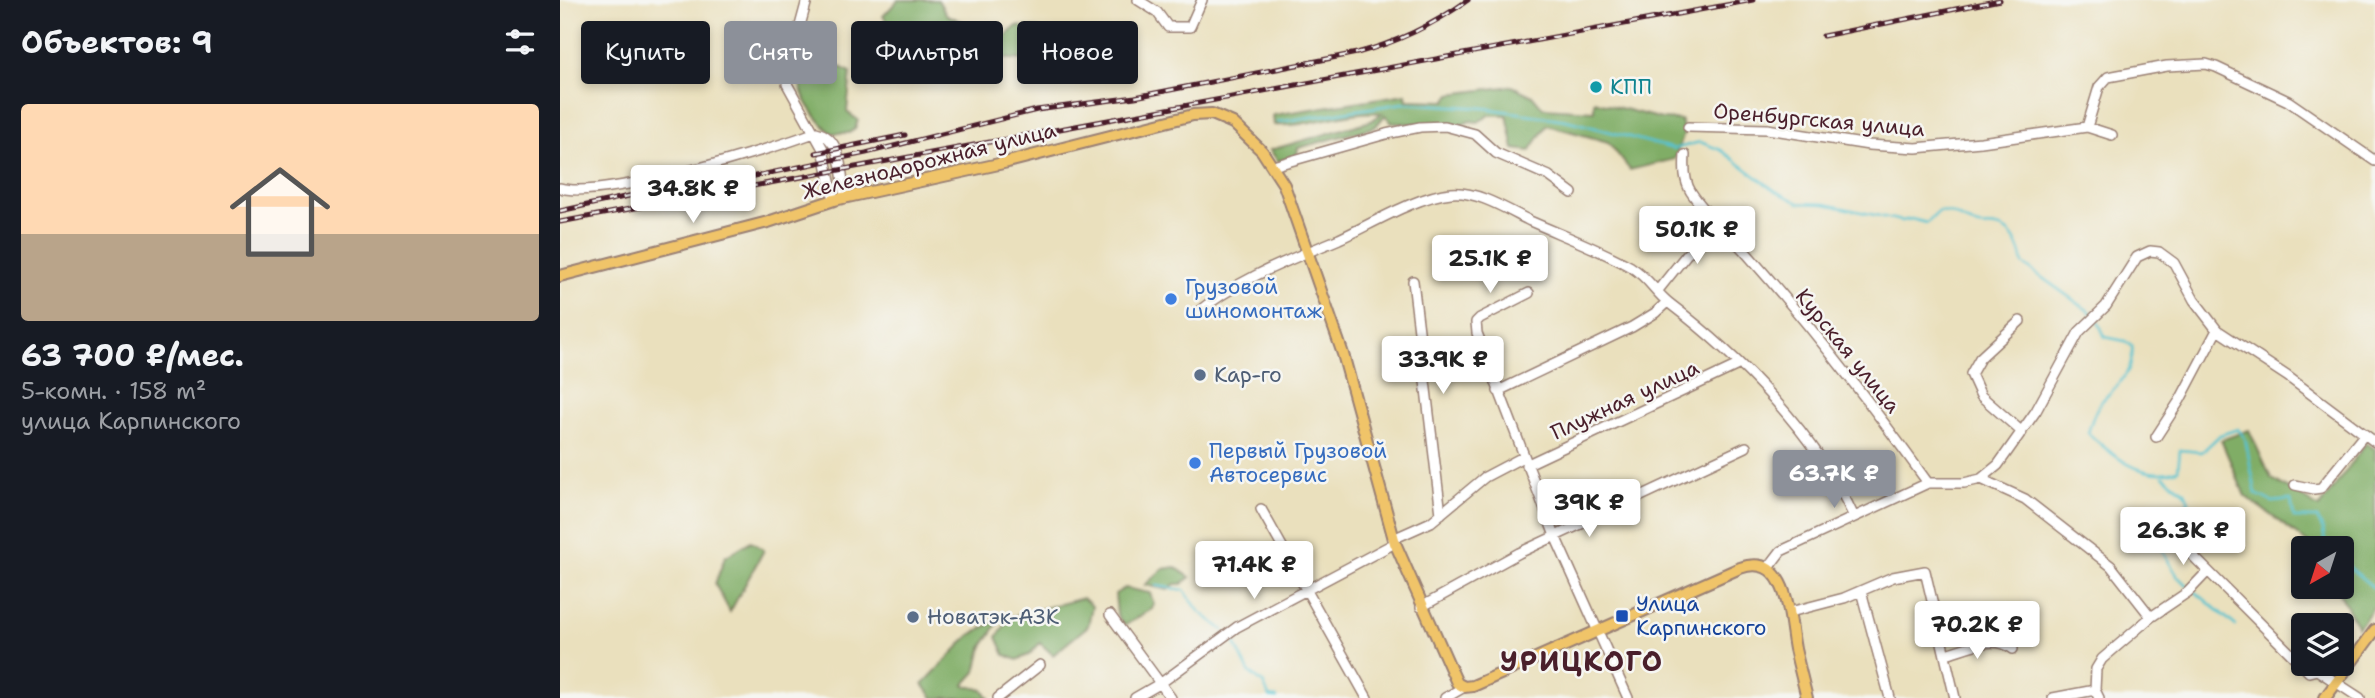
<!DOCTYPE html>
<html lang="ru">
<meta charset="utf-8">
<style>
body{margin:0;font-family:"Shantell Sans",sans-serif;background:#242831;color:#f1f3f6;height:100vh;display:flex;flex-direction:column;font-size:26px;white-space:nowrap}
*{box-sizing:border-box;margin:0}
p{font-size:23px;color:#9ea1a6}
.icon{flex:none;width:38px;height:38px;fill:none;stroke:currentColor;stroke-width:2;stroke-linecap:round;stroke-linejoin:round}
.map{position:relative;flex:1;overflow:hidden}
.panel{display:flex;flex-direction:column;background:#171b24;width:560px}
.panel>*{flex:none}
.hud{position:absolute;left:21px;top:21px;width:665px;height:63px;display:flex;gap:14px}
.needle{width:46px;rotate:219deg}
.buttons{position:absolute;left:1731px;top:536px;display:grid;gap:14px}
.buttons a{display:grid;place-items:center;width:63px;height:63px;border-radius:7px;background:#171b24;box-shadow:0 4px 10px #0003;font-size:35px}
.price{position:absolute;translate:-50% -60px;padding:0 16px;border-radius:7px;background:#fff;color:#222;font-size:23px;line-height:46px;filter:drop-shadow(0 2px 4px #0008)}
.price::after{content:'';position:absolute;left:50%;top:42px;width:21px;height:16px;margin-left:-10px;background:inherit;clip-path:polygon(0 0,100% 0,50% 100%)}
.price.selected{background:#8c9099;color:#fff}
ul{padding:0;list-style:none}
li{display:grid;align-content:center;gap:14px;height:371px;padding:0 21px}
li+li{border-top:2px solid #363941}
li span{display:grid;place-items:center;height:217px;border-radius:7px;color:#555}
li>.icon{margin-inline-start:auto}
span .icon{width:126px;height:126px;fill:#fffc;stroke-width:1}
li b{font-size:30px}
h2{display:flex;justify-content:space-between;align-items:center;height:84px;padding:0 21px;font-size:30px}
.tag{padding:0 24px;border-radius:7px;background:#171b24;box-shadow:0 4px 10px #0003;font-size:24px;line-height:63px}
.tag.selected{background:#8c9099;color:#fff}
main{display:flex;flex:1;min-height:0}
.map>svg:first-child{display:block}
.forest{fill:#80ad66;stroke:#656648;stroke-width:2}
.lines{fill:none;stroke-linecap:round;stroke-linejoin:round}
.stream{stroke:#56c2cf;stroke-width:2.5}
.minor-casing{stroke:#9a8074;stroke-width:12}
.major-casing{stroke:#9a8074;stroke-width:14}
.minor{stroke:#fff;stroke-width:9}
.major{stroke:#f0c469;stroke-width:10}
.rail-casing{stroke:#4a1f2b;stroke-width:5}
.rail{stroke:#f6f6f2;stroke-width:2.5;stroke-dasharray:8;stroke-linecap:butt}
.culture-dot{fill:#0f9aa8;stroke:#f6f6f2;stroke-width:2.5}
.shop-dot{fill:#3f7fe0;stroke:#f6f6f2;stroke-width:2.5}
.service-dot{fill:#5c6f8a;stroke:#f6f6f2;stroke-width:2.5}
.transit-dot{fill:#1a4fb4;stroke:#f6f6f2;stroke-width:2.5}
.labels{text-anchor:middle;stroke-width:5;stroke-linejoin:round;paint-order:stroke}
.culture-label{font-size:21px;fill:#0d838f;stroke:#f6f6f2;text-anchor:start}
.street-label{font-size:21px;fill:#4a1f2b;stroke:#f6f6f2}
.shop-label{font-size:21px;fill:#366cbe;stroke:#f6f6f2;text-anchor:start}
.service-label{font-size:21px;fill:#4e5e75;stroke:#f6f6f2;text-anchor:start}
.transit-label{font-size:21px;fill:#164399;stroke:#f6f6f2;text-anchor:start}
.district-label{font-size:28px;font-weight:bold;letter-spacing:2px;fill:#4a1f2b;stroke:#f6f6f2}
</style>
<main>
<section class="panel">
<h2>Объектов: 9<svg class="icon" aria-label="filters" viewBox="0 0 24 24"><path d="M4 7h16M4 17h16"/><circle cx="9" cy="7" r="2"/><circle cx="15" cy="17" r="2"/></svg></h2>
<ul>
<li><span style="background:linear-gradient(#ffd9b3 60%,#b9a48a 0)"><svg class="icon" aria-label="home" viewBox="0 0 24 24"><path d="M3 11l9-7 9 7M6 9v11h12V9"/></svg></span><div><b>63 700 ₽/мес.</b><p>5-комн. · 158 m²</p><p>улица Карпинского</p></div></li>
</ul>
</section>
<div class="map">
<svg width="1815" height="698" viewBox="0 0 1815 698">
<rect width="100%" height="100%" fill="#f6f6f2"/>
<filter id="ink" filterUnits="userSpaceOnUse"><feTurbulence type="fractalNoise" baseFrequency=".0143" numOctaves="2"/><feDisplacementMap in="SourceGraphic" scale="14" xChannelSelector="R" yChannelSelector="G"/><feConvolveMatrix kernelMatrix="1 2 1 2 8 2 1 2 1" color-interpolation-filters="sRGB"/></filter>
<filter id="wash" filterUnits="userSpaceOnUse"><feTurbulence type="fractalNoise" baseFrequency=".00686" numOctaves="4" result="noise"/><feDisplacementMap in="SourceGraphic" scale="28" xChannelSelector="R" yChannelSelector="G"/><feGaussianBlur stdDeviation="1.57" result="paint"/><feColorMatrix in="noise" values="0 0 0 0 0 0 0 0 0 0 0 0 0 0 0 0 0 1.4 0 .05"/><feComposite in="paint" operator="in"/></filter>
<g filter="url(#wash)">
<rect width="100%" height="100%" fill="#eae0bd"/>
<path class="forest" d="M338,0H378L387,15L442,39L457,26L480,29L489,48L541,61L529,64L324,51L326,20L323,16Z
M242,50L291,72L287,112L298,120L295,129L289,133H271C247,110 231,83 242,50Z
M952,86L973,96L983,108L1034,111V101L1102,119L1121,120L1124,133L1115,159L1070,170L1048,142L987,125L970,151L954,149L947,115H930L918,122L910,121L901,125L832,123L825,115L815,127L738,148L737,156L718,161L710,150L811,121L822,113C786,109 750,128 714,125L713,115L846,94L847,100L886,101L891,94Z
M1689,430L1711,478L1759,508L1806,443L1815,449V605L1798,628L1776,586H1782V548H1755L1685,496L1661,440Z
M191,541L204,550L170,612L155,584L165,557Z
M615,567L630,577L622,584H615L608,590L585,585L603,569Z
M565,588L590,593L594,604L592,609L564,626L557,615L555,594Z
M523,598L532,606L528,626L493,655L480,643L469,655L457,660L445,655L437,637L450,617Z
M441,618L422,648L416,672L404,685L423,690L429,698H373L363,684L410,635Z"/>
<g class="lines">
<path class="stream" d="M718,122L844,103L924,108L1006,120L1114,149L1140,142L1161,150L1214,190L1239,203L1265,204L1342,221L1351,219L1367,223L1379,211C1394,212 1401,219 1415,225C1423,228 1428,225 1436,227C1453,229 1461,249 1463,264L1533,314
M1537,319L1545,337L1565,341L1572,346C1575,373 1557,385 1541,402C1534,410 1531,424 1528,433C1553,456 1583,482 1618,470L1620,450L1642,452L1660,435L1678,429L1685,438L1696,494L1712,502L1731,500L1734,518H1757L1763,530L1766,548
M1603,476L1625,492L1629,501L1608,516
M1597,542L1618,577L1676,626
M1782,561L1815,589
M596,586L624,590L639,611L663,630
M673,639L689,672L704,684L709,697L717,698"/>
</g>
</g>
<g filter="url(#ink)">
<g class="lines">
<g class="minor-casing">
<path id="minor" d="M247,0L228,70L227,84L263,149L274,200
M578,0L597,12L608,27H630L642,0
M1128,127L1207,129L1309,145L1356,148L1421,142L1527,127L1552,135
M1527,127L1539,87L1548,77L1607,66L1646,64L1656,67L1728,101L1815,161
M256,132C283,138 281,174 285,198
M1125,155C1124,168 1124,181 1131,192C1147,217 1169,233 1188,255C1253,328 1312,405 1368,483H1404L1421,479L1465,499L1551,566L1591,617
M713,166L826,134L860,127L885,126L915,134L936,153L989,176L1012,193
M0,188C42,200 211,150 256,132
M853,281L881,514
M1099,289L1127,254L1159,227
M969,293L920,318L916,322L917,333L995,536L1068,698
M634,315C676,280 729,260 779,239C810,225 857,196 891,193C916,190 948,210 970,221C1004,236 1039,249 1071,267C1089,278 1095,292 1109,303C1180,357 1257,435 1294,517
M1460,321L1420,358L1411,374L1421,396L1462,432
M938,391L1072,327L1095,313L1107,302
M1596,437L1620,400L1657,330
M966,465L1178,365
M1421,479L1438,465L1476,411L1519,332L1546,306L1577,257L1590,251L1599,252L1614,263L1634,300L1657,330L1727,376L1815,442
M1735,485L1754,489L1761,488L1804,435
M701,509L807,698
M1614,528L1615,536L1630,553L1749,672L1757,670L1800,698
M833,539L871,522L925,477L963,457
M1208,568L1221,551L1368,483
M1301,591L1330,698
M861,607L959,553L1186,447
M1230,612L1284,598L1333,577L1365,571L1395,698
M550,615L611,698
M1386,654C1407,648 1434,634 1453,649
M438,698L480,665
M575,698L601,683L677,627L835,543
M885,698L904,687
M1493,698L1535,690
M1539,698L1535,690L1536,669L1542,659L1591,617L1628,592L1648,571"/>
</g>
<g class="major-casing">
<path id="major" d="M0,276L208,222L274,200L448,162L633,115L652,114L673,123L702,151L724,185L783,354L835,543L897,683L904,687L913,686L1180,568C1229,551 1229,619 1235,649C1239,666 1243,682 1247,698
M1765,698L1815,630"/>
</g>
<use href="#minor" class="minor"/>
<use href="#major" class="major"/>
<g class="rail-casing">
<path id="rail" d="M1263,36L1440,0
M256,153L345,135
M137,188L306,153L477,110L575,97L797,53C839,42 873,25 908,0
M0,211L147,179
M0,222L1193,0"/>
</g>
<use href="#rail" class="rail"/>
</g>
</g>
<circle class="culture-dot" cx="1036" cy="87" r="7"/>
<g class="shop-dot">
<circle cx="611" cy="299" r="7"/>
<circle cx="635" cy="463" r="7"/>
</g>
<g class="service-dot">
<circle cx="640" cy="375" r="7"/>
<circle cx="353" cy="617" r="7"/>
</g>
<rect class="transit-dot" x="1055" y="609" width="14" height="14" rx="3.5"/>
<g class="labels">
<g class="culture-label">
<text x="1050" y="94">КПП</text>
</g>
<g class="street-label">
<text transform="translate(1259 120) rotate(5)" y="7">Оренбургская улица</text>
<text transform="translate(369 161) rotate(-14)" y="7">Железнодорожная улица</text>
<text transform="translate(1288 351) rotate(51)" y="7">Курская улица</text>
<text transform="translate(1065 400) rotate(-25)" y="7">Плужная улица</text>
</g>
<g class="shop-label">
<text x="625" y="294">Грузовой<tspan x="625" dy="24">шиномонтаж</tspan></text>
<text x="649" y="458">Первый Грузовой<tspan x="649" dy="24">Автосервис</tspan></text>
</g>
<g class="service-label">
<text x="654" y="382">Кар-го</text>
<text x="367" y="624">Новатэк-АЗК</text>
</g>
<g class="transit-label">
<text x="1076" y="611">Улица<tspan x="1076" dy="24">Карпинского</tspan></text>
</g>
<g class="district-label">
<text x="1022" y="671">УРИЦКОГО</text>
</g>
</g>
</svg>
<div class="buttons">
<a><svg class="needle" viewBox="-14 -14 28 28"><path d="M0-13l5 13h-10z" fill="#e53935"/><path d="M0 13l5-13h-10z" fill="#9ea1a6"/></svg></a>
<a><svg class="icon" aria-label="layers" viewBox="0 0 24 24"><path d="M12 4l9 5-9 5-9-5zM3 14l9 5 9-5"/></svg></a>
</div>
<b class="price" style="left:133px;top:225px">34.8K ₽</b>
<b class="price" style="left:1137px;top:266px">50.1K ₽</b>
<b class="price" style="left:930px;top:295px">25.1K ₽</b>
<b class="price" style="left:883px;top:396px">33.9K ₽</b>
<b class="price selected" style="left:1274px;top:510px">63.7K ₽</b>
<b class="price" style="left:1029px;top:539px">39K ₽</b>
<b class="price" style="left:1623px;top:567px">26.3K ₽</b>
<b class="price" style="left:694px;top:601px">71.4K ₽</b>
<b class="price" style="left:1417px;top:661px">70.2K ₽</b>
<div class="hud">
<a class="tag">Купить</a>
<a class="tag selected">Снять</a>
<a class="tag">Фильтры</a>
<a class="tag">Новое</a>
</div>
</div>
</main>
